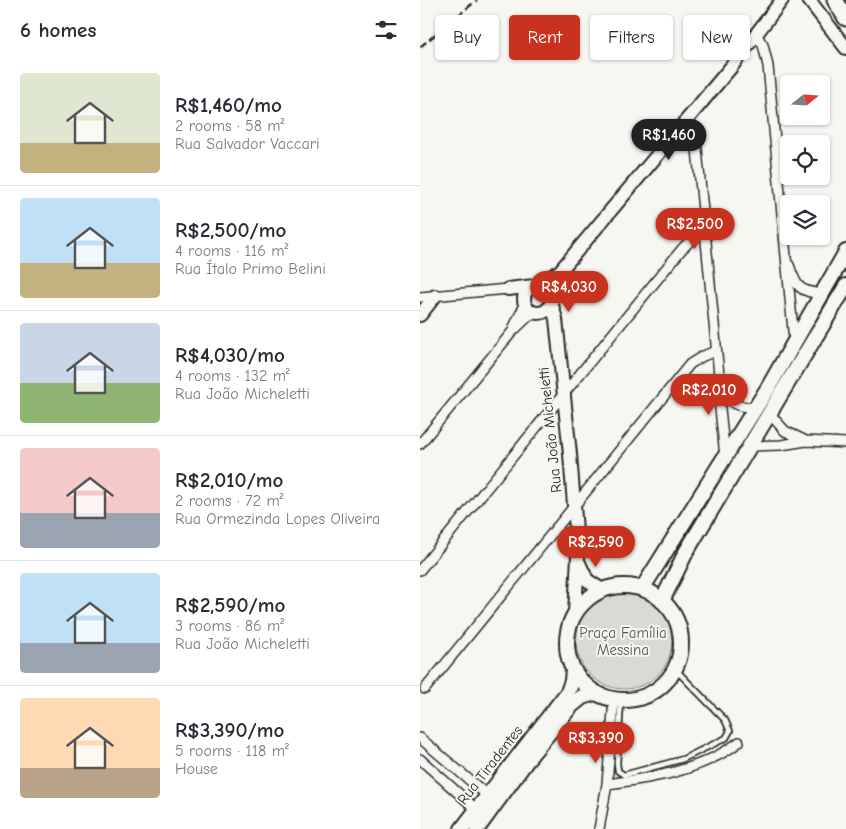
<!DOCTYPE html>
<meta charset="utf-8">
<style>
body{margin:0;font-family:"Comic Neue",sans-serif;background:#f2f2f3;color:#2b2b33;height:100vh;display:flex;flex-direction:column;font-size:19px;white-space:nowrap}
*{box-sizing:border-box;margin:0}
p{font-size:16px;color:#7c7c81}
.icon{flex:none;width:28px;height:28px;fill:none;stroke:currentColor;stroke-width:2;stroke-linecap:round;stroke-linejoin:round}
.map{position:relative;flex:1;overflow:hidden}
.drawer{display:flex;flex-direction:column;background:#fff;width:420px}
.drawer>*{flex:none}
.guide{position:absolute;left:15px;top:15px;width:335px;height:45px;display:flex;gap:10px}
.needle{width:32px;rotate:72deg}
.buttons{position:absolute;left:360px;top:75px;display:grid;gap:10px}
.buttons a{display:grid;place-items:center;width:50px;height:50px;border-radius:5px;background:#fff;box-shadow:0 1px 4px #0004;font-size:25px}
.price{position:absolute;translate:-50% -42px;padding:0 11px;border-radius:18px;background:#c8321e;color:#fff;font-size:16px;line-height:32px;filter:drop-shadow(0 1px 2px #0008)}
.price::after{content:'';position:absolute;left:50%;top:30px;width:15px;height:11px;margin-left:-8px;background:inherit;clip-path:polygon(0 0,100% 0,50% 100%)}
.price.current{background:#222;color:#fff}
ul{padding:0;list-style:none}
li{display:flex;align-items:center;gap:15px;height:125px;padding:0 20px}
li+li{border-top:1px solid #e1e1e2}
li span{display:grid;place-items:center;flex:none;width:140px;height:100px;border-radius:5px;color:#555}
li>.icon{margin-inline-start:auto}
span .icon{width:60px;height:60px;fill:#fffc;stroke-width:1}
li b{font-size:21px}
h2{display:flex;justify-content:space-between;align-items:center;height:60px;padding:0 20px;font-size:21px}
.pill{padding:0 18px;border-radius:5px;background:#fff;box-shadow:0 1px 4px #0004;font-size:18px;line-height:45px}
.pill.current{background:#c8321e;color:#fff}
main{display:flex;flex:1;min-height:0}
.map>svg:first-child{display:block}
.green{fill:#d9d9d5;stroke:#828280}
.lines{fill:none;stroke-linecap:round;stroke-linejoin:round}
.lane-casing{stroke:#2b2b2b;stroke-width:8}
.street-casing{stroke:#2b2b2b;stroke-width:12}
.secondary-casing{stroke:#2b2b2b;stroke-width:16}
.primary-casing{stroke:#2b2b2b;stroke-width:18}
.highway-casing{stroke:#2b2b2b;stroke-width:19}
.lane{stroke:#f6f6f2;stroke-width:4.5}
.street{stroke:#f6f6f2;stroke-width:9}
.secondary{stroke:#f6f6f2;stroke-width:12}
.primary{stroke:#f6f6f2;stroke-width:14}
.highway{stroke:#f6f6f2;stroke-width:15}
.rail{stroke:#2b2b2b;stroke-width:2.5;stroke-dasharray:8 4;stroke-linecap:butt}
.labels{text-anchor:middle;stroke-width:4;stroke-linejoin:round;paint-order:stroke}
.street-label{font-size:15px;fill:#2b2b2b;stroke:#f6f6f2}
.park-label{font-size:15px;fill:#565656;stroke:#f6f6f2}
</style>
<main>
<section class="drawer">
<h2>6 homes<svg class="icon" aria-label="filters" viewBox="0 0 24 24"><path d="M4 7h16M4 17h16"/><circle cx="9" cy="7" r="2"/><circle cx="15" cy="17" r="2"/></svg></h2>
<ul>
<li><span style="background:linear-gradient(#dfe7d0 70%,#c2b280 0)"><svg class="icon" aria-label="home" viewBox="0 0 24 24"><path d="M3 11l9-7 9 7M6 9v11h12V9"/></svg></span><div><b>R$1,460/mo</b><p>2 rooms · 58 m²</p><p>Rua Salvador Vaccari</p></div></li>
<li><span style="background:linear-gradient(#bfe0f5 65%,#c2b280 0)"><svg class="icon" aria-label="home" viewBox="0 0 24 24"><path d="M3 11l9-7 9 7M6 9v11h12V9"/></svg></span><div><b>R$2,500/mo</b><p>4 rooms · 116 m²</p><p>Rua Ítalo Primo Belini</p></div></li>
<li><span style="background:linear-gradient(#c9d6e8 60%,#8fb573 0)"><svg class="icon" aria-label="home" viewBox="0 0 24 24"><path d="M3 11l9-7 9 7M6 9v11h12V9"/></svg></span><div><b>R$4,030/mo</b><p>4 rooms · 132 m²</p><p>Rua João Micheletti</p></div></li>
<li><span style="background:linear-gradient(#f6c9c9 65%,#9aa5b1 0)"><svg class="icon" aria-label="home" viewBox="0 0 24 24"><path d="M3 11l9-7 9 7M6 9v11h12V9"/></svg></span><div><b>R$2,010/mo</b><p>2 rooms · 72 m²</p><p>Rua Ormezinda Lopes Oliveira</p></div></li>
<li><span style="background:linear-gradient(#bfe0f5 70%,#9aa5b1 0)"><svg class="icon" aria-label="home" viewBox="0 0 24 24"><path d="M3 11l9-7 9 7M6 9v11h12V9"/></svg></span><div><b>R$2,590/mo</b><p>3 rooms · 86 m²</p><p>Rua João Micheletti</p></div></li>
<li><span style="background:linear-gradient(#ffd9b3 70%,#b9a48a 0)"><svg class="icon" aria-label="home" viewBox="0 0 24 24"><path d="M3 11l9-7 9 7M6 9v11h12V9"/></svg></span><div><b>R$3,390/mo</b><p>5 rooms · 118 m²</p><p>House</p></div></li>
</ul>
</section>
<div class="map">
<svg width="426" height="829" viewBox="0 0 426 829">
<rect width="100%" height="100%" fill="#f6f6f2"/>
<filter id="ink" filterUnits="userSpaceOnUse"><feTurbulence type="fractalNoise" baseFrequency=".02" numOctaves="2"/><feDisplacementMap in="SourceGraphic" scale="10" xChannelSelector="R" yChannelSelector="G"/><feConvolveMatrix kernelMatrix="1 2 1 2 8 2 1 2 1" color-interpolation-filters="sRGB"/></filter>
<g filter="url(#ink)">
<path class="green" d="M156 641a48 48 0 1 1 96 0a48 48 0 1 1-96 0Z"/>
<g class="lines">
<g class="lane-casing">
<path id="lane" d="M201,700L197,763L198,771L204,775L263,759L306,738L310,731L305,720L255,669"/>
</g>
<g class="street-casing">
<path id="street" d="M335,33L343,45L348,66L374,341
M266,119L273,132L277,149L299,375C308,400 307,406 335,408
M369,265C377,288 378,291 403,294
M0,297L88,289
M94,327L105,304
M299,378L298,389L305,457
M350,414L365,431L386,441
M0,444L92,332L113,312
M332,446L361,445L386,441L426,443
M0,570L262,249L284,227
M5,689L270,364L283,356L296,351
M0,738L67,795
M0,759L56,809
M187,784C233,778 281,771 319,742
M179,829L187,784L194,700"/>
</g>
<g class="secondary-casing">
<path id="secondary" d="M389,0L426,48
M118,285L140,271L312,66L362,0
M104 299a14 14 0 1 1 28 0a14 14 0 1 1-28 0Z
M88,289L114,286
M131,302L136,319L150,454L158,556L155,613
M0,315L15,296
M159,563L167,580L182,590"/>
</g>
<g class="primary-casing">
<path id="primary" d="M147 643a57 57 0 1 1 114 0a57 57 0 1 1-114 0Z
M222,589L348,388L426,252
M242,601L266,552L426,286
M42,829L148,692L152,681L153,669
M57,829L113,752L151,706L162,697L175,693"/>
</g>
<g class="highway-casing">
<path id="highway" d="M415,0L426,18"/>
</g>
<use href="#lane" class="lane"/>
<use href="#street" class="street"/>
<use href="#secondary" class="secondary"/>
<use href="#primary" class="primary"/>
<use href="#highway" class="highway"/>
<path class="rail" d="M0,47L57,0"/>
</g>
</g>
<g class="labels">
<g class="street-label">
<text transform="translate(130 430) rotate(-96)" y="5">Rua João Micheletti</text>
<text transform="translate(70 765) rotate(-52)" y="5">Rua Tiradentes</text>
</g>
<g class="park-label">
<text x="203" y="638">Praça Família<tspan x="203" dy="17">Messina</tspan></text>
</g>
</g>
</svg>
<div class="buttons">
<a><svg class="needle" viewBox="-14 -14 28 28"><path d="M0-13l5 13h-10z" fill="#e53935"/><path d="M0 13l5-13h-10z" fill="#7c7c81"/></svg></a>
<a><svg class="icon" aria-label="locate" viewBox="0 0 24 24"><circle cx="12" cy="12" r="6"/><path d="M12 2v4M12 18v4M2 12h4M18 12h4"/></svg></a>
<a><svg class="icon" aria-label="layers" viewBox="0 0 24 24"><path d="M12 4l9 5-9 5-9-5zM3 14l9 5 9-5"/></svg></a>
</div>
<b class="price current" style="left:249px;top:161px">R$1,460</b>
<b class="price" style="left:275px;top:250px">R$2,500</b>
<b class="price" style="left:149px;top:313px">R$4,030</b>
<b class="price" style="left:289px;top:416px">R$2,010</b>
<b class="price" style="left:176px;top:568px">R$2,590</b>
<b class="price" style="left:176px;top:764px">R$3,390</b>
<div class="guide">
<a class="pill">Buy</a>
<a class="pill current">Rent</a>
<a class="pill">Filters</a>
<a class="pill">New</a>
</div>
</div>
</main>
